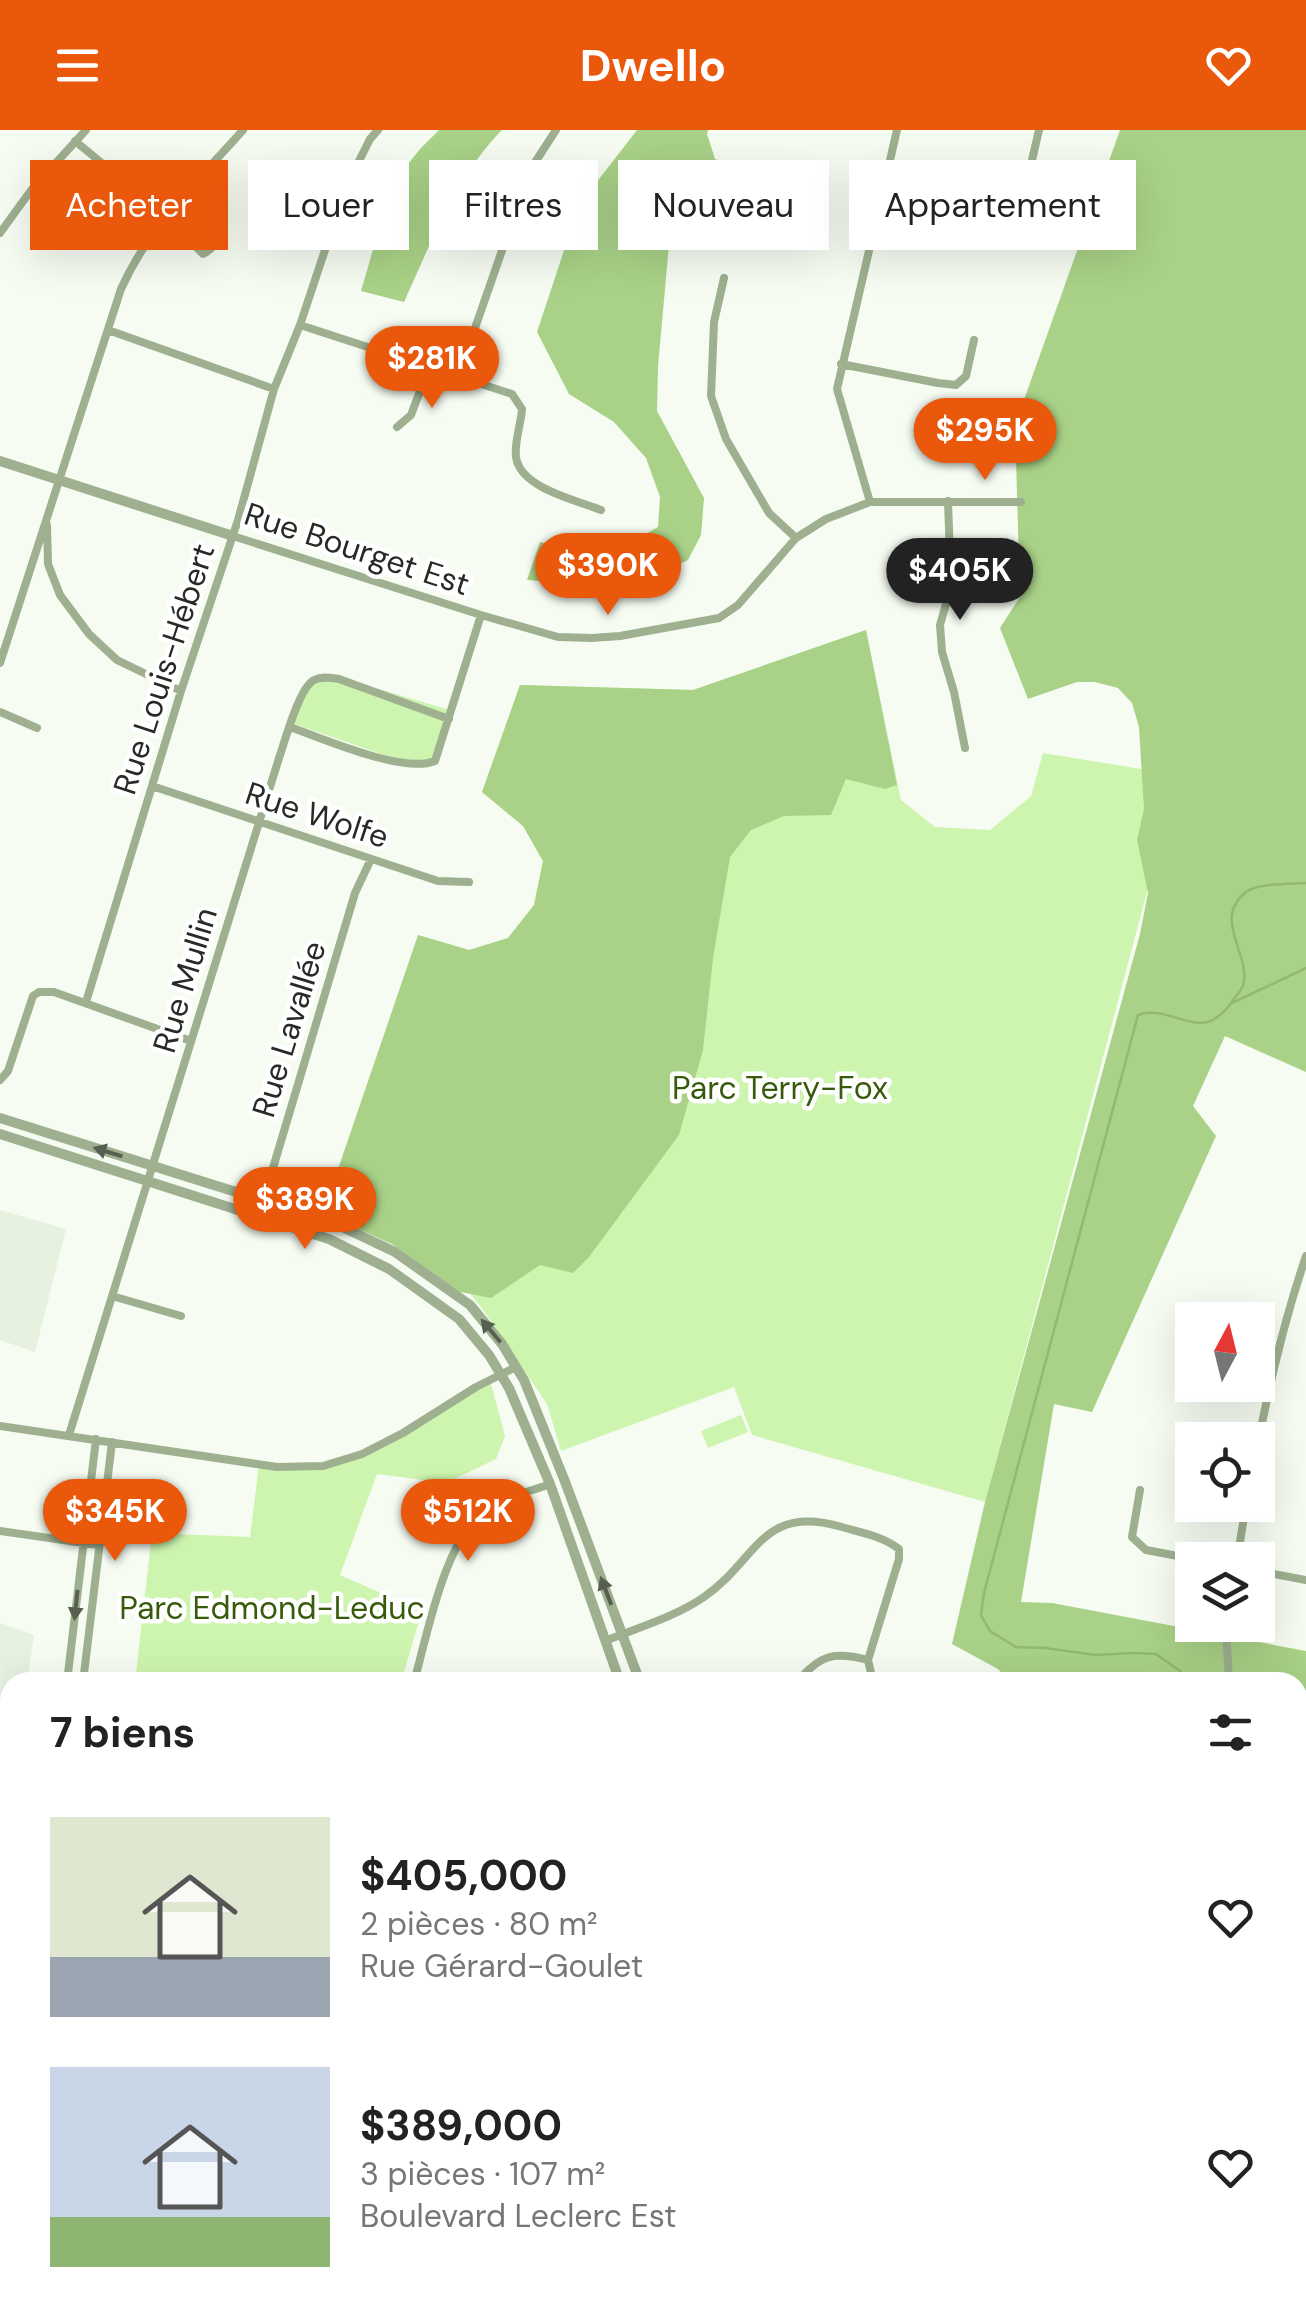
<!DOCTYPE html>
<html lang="fr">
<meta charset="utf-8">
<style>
body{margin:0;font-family:"DM Sans",sans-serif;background:#f6f6f6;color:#222;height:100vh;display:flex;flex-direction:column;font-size:38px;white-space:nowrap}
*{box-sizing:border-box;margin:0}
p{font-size:32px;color:#767676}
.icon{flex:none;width:55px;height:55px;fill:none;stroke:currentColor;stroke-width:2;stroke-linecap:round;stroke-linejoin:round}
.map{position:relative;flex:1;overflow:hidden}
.details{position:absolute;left:0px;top:1542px;width:1308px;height:642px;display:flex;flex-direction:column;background:#fff;border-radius:30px 30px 0 0;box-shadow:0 10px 40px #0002}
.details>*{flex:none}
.guide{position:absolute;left:30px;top:30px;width:1248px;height:90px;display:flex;gap:20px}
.needle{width:65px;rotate:7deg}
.tools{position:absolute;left:1175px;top:1172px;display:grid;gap:20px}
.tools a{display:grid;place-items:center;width:100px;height:100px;border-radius:0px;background:#fff;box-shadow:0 10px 40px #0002;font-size:50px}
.price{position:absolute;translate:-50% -85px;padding:0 22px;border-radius:35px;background:#ea580c;color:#fff;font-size:32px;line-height:65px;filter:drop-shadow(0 2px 5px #0008)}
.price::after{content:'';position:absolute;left:50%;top:60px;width:30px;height:22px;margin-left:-15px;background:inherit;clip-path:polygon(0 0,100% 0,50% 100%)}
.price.active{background:#222;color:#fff}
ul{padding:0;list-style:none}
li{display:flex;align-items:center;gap:30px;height:250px;padding:0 50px}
li span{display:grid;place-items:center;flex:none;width:280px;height:200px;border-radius:0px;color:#555}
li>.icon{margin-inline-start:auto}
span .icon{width:120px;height:120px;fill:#fffc;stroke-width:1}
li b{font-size:42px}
h2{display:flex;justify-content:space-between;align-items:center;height:120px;padding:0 50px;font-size:42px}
.chip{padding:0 35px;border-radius:0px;background:#fff;box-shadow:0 10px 40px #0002;font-size:35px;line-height:90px}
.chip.active{background:#ea580c;color:#fff}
header{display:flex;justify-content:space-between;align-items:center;height:130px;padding:0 50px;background:#ea580c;color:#fff;font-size:45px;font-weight:700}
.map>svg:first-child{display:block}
.built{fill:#e7f1e0}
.green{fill:#cef5af}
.forest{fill:#a9d187}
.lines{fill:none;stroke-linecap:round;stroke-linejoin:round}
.stream{stroke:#92b96f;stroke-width:2.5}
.minor{stroke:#9eb090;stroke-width:8}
.tertiary{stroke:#9eb090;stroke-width:10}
.oneway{fill:#576050}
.labels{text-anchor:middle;stroke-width:9;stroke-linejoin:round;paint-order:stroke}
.street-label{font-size:32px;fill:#282a26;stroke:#fff}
.park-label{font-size:32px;fill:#385b0b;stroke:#fff}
</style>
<header><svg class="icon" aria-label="menu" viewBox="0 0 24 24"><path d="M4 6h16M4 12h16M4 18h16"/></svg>Dwello<svg class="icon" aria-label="heart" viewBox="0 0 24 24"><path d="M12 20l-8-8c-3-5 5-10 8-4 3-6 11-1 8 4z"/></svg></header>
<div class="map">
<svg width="1306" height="2183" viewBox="0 0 1306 2183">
<rect width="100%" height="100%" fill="#f6fcf2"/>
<path class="built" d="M0,1080L66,1099L35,1222L0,1210Z
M0,1493L34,1505L27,1552H10V1658L1,1717Z"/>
<path class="green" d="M866,500L901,670L935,697L990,700L1031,666L1043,623L1178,645L985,1372L752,1305L734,1257L561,1321L547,1274L486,1184L469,1162L418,805L469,820L508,808L534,775L543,731L523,696L482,662L520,555L693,560Z
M319,545L335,546L453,581L434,630L428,638L401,631L292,593L301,557Z
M490,1250L505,1306L496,1329L446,1353L377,1344L340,1445L422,1481L401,1552H135L152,1403L250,1407L259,1334L323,1336L362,1324Z
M741,1285L748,1302L708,1318L701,1301Z
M697,2175H1156L1161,2183H681Z"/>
<path class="forest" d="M439,0H502C455,48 432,111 404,172L361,161L392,54L420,19Z
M637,0H708L707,4L715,29L822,65L810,109L688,72L669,115L658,236L657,281L704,368L701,405L688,430L658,445L610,457L527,450L540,412L597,424L632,412L658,397L660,367L646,328L614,292L569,264L537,202L579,75Z
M1120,0H1306V942L1225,906L1193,976L1216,1006L1092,1282L1054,1274L1021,1472L1052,1473L1306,1521V1588L1298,1593V1552H1009L998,1539L952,1514L985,1372L1140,804L1148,763L1137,710L1144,679L1139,597L1132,573L1118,558L1095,552H1077L1028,569L1000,498L1020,467L1015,295Z
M866,500L897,655L885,659L846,649L831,685L784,686L751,700L730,727L713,828L703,920L679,1005L589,1127L573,1143L540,1135L491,1168L460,1162L392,1114L323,1083L418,805L469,820L508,808L534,775L543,731L523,696L482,662L520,555L693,560Z"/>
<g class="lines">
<path class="stream" d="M1232,873L1306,838
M1185,1552L1180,1541L1156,1524L1133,1523L1095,1525L1045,1518L1016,1517L990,1501L981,1485L984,1463L1138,885C1162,875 1192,901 1213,890C1221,885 1229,877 1234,869C1236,867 1242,858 1243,856C1252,824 1211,790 1246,762C1257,753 1291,754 1306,753
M1118,2175L1122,2183"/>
<path class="minor" d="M75,11L165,85L203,124C218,117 228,96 219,80C214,71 201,63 193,57
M1025,60L1039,0
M0,103L32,59L86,0
M724,148L714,192L711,266L726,309L769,383L796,408
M300,195L512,264L522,279C521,294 514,313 516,327C520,358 576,370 601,380
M108,200L274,259
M841,234L938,253L956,255L966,246L974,210
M458,247L530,40L556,0
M397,297L411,285L429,237
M948,371L951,456L940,495L942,522L954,562L965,618
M870,372L837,259L897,0
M47,395L48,434L60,465L89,504L117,530L181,561
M233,406L481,485L558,507L592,508L620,506L719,488L738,475L796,408L826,389L870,372H1021
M0,533L121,159C151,93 196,53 243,0
M0,582L37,598
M290,597C323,609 404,644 435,631L481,485
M152,656L438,751L469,752
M86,872L181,561L238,390L274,259L300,195L346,57L370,9L378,0
M0,950L8,941L33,866L39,862H54L191,911
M259,1085L355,763L371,729
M112,1166L181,1186
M0,1296L277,1337L323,1336L362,1324L403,1303L476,1257L516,1237
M69,1305L279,628C285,611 299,558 314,550C322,546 331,548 339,549L449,589
M1258,1314C1270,1250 1285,1188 1306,1126
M1140,1360L1132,1407L1146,1420L1199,1430
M0,1401L98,1415
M1237,1430L1246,1375
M1258,1441L1306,1450
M1226,1495L1229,1552
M605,1511C637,1498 675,1487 704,1467C758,1430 761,1373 842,1397C862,1403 882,1406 899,1419V1429L868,1530L873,1552
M67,1552L96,1309
M83,1552L112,1312
M414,1552C427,1506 445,1408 485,1381C504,1367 529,1362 550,1354
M797,1552C820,1525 833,1521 868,1530
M1298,1714L1306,1734
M1298,1813L1306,1805
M0,2045H10
M0,2059H10
M1298,2060L1306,2051
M57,2175V2183
M70,2175V2183
M363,2175L365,2183
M606,2175L610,2183
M212,2183V2175
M418,2183L433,2175
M1175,2183L1183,2175"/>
<path class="tertiary" d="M0,331L233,406
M0,988L332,1092L395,1122L470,1175L502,1214L524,1250L564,1349L640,1552
M0,1004L329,1109L389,1139L459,1189L489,1225L509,1258L550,1354L620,1552
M1298,1690L1306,1684
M657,2183L673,2175"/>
</g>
<defs><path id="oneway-solid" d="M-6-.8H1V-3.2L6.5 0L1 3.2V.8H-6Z" transform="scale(2.5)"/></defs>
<g class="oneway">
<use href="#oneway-solid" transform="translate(108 1022) rotate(-163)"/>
<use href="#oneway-solid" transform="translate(491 1201) rotate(-130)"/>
<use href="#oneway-solid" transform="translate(606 1461) rotate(-111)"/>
<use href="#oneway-solid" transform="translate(76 1475) rotate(96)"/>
</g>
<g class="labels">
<g class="street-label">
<text transform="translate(357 419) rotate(18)" y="11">Rue Bourget Est</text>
<text transform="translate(164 539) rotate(-72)" y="11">Rue Louis-Hébert</text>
<text transform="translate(317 685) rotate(18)" y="11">Rue Wolfe</text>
<text transform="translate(185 850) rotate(-73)" y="11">Rue Mullin</text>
<text transform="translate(289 899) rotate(-73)" y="11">Rue Lavallée</text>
</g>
<g class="park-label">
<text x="780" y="969">Parc Terry-Fox</text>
<text x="272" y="1489">Parc Edmond-Leduc</text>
</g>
</g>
</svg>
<div class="tools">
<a><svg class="needle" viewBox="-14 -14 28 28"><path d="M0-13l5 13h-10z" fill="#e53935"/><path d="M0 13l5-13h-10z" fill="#767676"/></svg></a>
<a><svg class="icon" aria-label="locate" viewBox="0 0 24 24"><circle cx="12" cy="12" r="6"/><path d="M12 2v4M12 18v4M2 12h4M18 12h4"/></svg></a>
<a><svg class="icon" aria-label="layers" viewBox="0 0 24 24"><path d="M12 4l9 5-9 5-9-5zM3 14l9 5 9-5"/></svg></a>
</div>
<b class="price" style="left:432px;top:281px">$281K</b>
<b class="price" style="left:985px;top:353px">$295K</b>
<b class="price" style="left:608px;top:488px">$390K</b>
<b class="price active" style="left:960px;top:493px">$405K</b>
<b class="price" style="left:305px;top:1122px">$389K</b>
<b class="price" style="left:115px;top:1434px">$345K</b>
<b class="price" style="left:468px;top:1434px">$512K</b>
<div class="guide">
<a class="chip active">Acheter</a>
<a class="chip">Louer</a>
<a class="chip">Filtres</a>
<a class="chip">Nouveau</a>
<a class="chip">Appartement</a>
</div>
<section class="details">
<h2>7 biens<svg class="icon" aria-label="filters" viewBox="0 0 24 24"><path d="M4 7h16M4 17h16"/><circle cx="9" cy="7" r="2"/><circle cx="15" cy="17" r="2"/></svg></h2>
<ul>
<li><span style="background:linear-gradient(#dfe7d0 70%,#9aa5b1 0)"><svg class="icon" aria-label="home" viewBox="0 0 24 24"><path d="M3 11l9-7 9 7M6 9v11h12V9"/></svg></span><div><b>$405,000</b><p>2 pièces · 80 m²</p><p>Rue Gérard-Goulet</p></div><svg class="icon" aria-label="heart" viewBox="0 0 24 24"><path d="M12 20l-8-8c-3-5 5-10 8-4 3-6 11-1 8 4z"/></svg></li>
<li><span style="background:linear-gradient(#c9d6e8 75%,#8fb573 0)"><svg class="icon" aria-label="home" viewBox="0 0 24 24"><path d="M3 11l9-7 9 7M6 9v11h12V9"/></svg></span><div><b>$389,000</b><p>3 pièces · 107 m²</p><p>Boulevard Leclerc Est</p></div><svg class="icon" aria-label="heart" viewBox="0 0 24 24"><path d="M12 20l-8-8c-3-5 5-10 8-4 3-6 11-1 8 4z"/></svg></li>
</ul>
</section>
</div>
